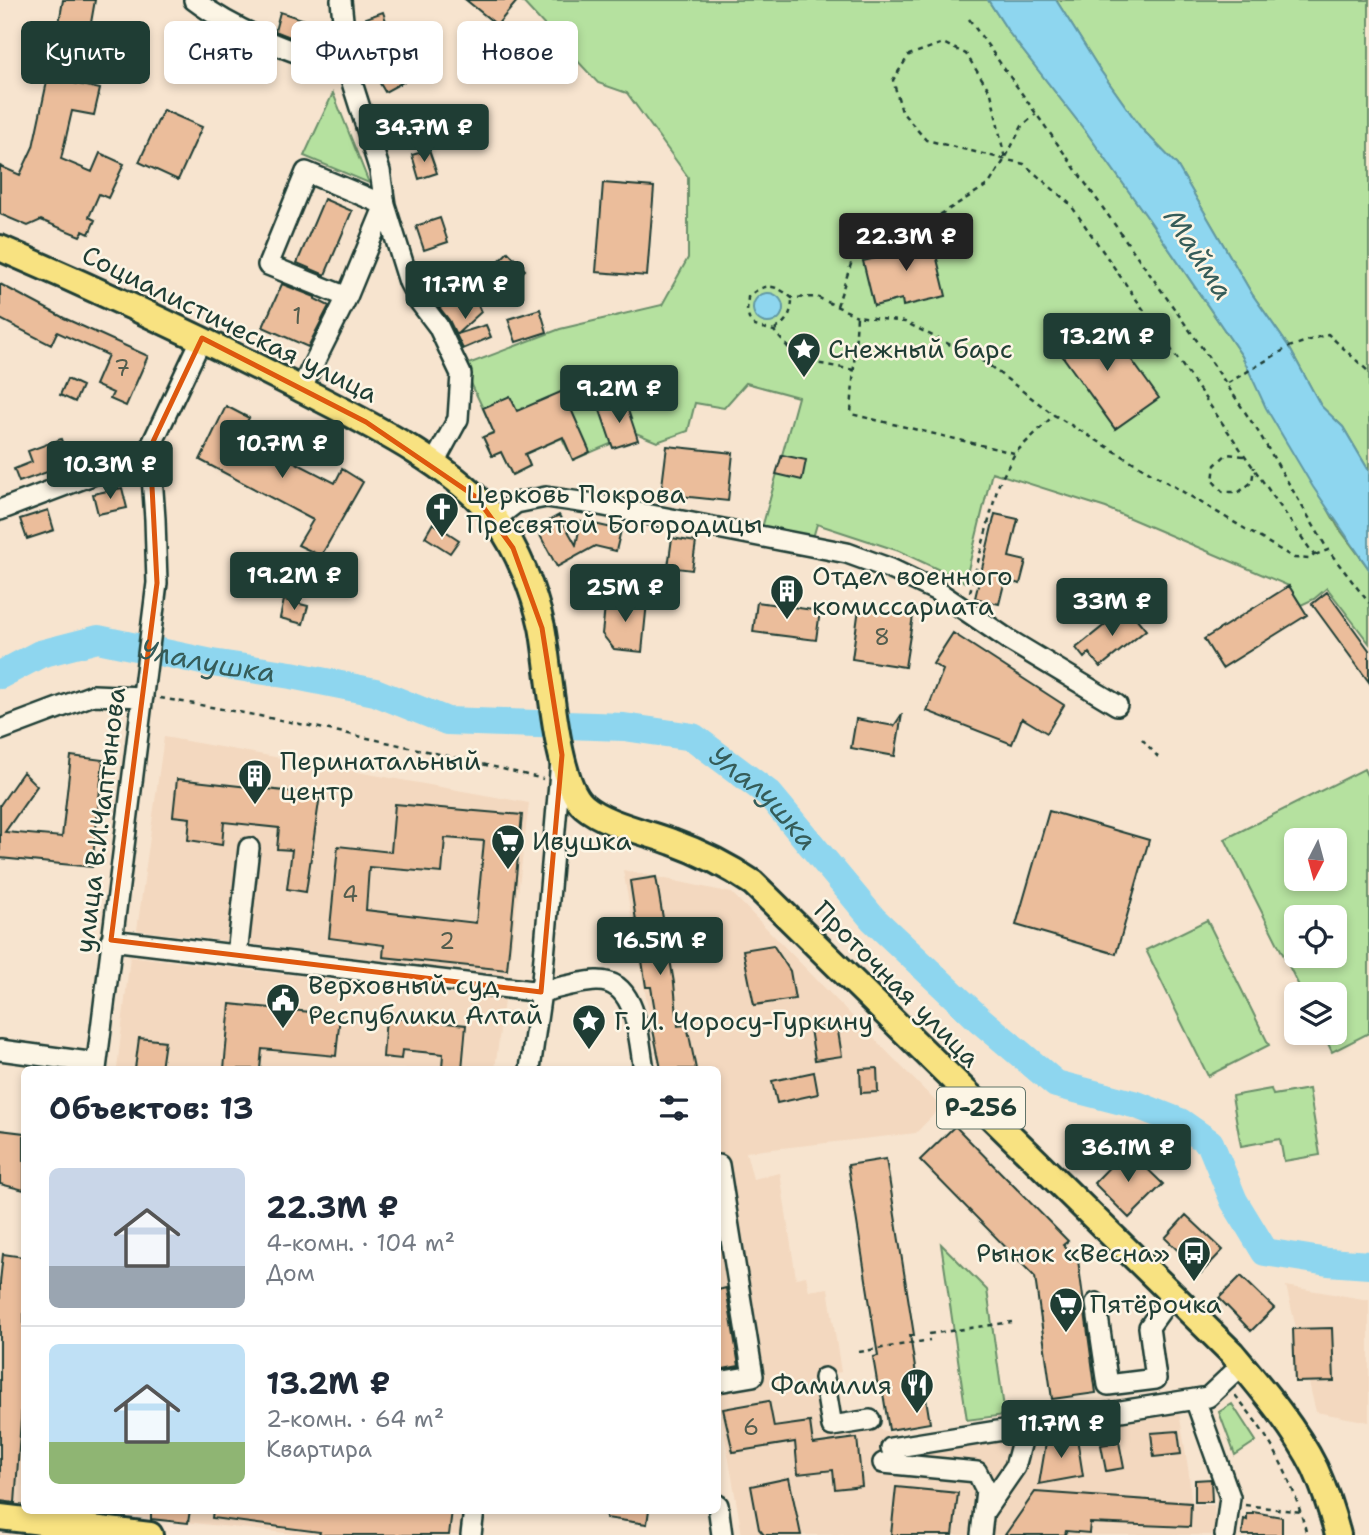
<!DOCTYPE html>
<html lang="ru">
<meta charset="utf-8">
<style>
body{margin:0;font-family:"Shantell Sans",sans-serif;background:#f2f2f3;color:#1f2937;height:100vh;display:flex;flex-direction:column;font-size:26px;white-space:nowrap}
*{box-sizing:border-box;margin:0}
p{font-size:23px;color:#747a83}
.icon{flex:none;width:38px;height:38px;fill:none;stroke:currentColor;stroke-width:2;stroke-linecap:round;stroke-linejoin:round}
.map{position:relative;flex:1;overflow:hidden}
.details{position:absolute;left:21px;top:1066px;width:700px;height:448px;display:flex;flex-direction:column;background:#fff;border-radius:10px;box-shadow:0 4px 10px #0003}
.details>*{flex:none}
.top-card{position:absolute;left:21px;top:21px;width:700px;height:63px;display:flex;gap:14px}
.needle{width:46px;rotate:186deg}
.buttons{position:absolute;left:1284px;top:828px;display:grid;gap:14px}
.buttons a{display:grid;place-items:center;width:63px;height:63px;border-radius:10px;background:#fff;box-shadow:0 4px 10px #0003;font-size:35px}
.price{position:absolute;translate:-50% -60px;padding:0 16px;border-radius:7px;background:#1f3d34;color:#fff;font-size:23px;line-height:46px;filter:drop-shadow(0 2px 4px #0008)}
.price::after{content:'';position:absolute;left:50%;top:42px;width:21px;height:16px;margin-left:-10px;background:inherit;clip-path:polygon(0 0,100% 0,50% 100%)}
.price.selected{background:#222;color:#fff}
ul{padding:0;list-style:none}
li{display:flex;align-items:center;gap:21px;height:175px;padding:0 28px}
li+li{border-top:2px solid #e0e1e3}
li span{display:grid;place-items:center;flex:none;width:196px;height:140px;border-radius:10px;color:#555}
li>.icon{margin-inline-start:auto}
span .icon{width:84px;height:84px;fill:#fffc;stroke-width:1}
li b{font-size:30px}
h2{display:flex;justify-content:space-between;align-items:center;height:84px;padding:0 28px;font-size:30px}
.tag{padding:0 24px;border-radius:10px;background:#fff;box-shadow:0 4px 10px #0003;font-size:24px;line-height:63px}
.tag.selected{background:#1f3d34;color:#fff}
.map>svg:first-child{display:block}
.built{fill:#f3d8bf}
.green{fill:#b5e19f;stroke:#6a8f6a;stroke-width:2;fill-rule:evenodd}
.water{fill:#8ed6ef;stroke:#6299a4;stroke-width:2}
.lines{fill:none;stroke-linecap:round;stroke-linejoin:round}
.river{stroke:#8ed6ef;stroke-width:28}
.building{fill:#ebbd9b;stroke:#1f3d34;stroke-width:2;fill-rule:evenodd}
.minor-casing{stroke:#1f3d34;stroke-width:24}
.major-casing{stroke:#1f3d34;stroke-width:30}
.path{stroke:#1f3d34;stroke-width:2.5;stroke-dasharray:5 5;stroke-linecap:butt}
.minor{stroke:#fcf5e5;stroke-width:19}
.major{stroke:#f8e281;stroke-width:24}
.marked{fill:none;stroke:#de580e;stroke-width:5;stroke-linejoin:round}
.labels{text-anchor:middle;stroke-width:5;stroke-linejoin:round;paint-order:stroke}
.number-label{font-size:23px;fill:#525d4e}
.shield{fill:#fcf5e5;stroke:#617469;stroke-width:2}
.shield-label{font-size:24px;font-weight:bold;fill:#1f3d34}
.street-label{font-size:26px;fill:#1f3d34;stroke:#fcf5e5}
.poi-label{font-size:26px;fill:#1f3d34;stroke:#fcf5e5;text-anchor:start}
.water-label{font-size:28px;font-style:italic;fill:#355c59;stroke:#fcf5e5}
</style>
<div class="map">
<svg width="1369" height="1535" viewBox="0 0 1369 1535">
<rect width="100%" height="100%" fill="#f7e4cf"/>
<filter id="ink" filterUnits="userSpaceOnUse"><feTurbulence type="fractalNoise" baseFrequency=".0143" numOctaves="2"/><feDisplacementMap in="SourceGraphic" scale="14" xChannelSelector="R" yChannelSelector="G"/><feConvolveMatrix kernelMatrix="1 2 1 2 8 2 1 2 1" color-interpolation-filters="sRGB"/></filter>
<g filter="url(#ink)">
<path class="built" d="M164,737L529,803L508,976L137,930Z
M623,870L732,893L941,1107L916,1133L746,1152L753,1179L780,1173L796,1278L806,1276L809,1291L828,1288L841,1372L819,1376L826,1431L856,1427L877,1428L900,1436L1176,1393L1189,1474L1191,1499L1194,1505H1214L1216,1535H742L718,1396V1069H659Z
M130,956L504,1001L495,1069H117Z
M1286,1286L1369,1300V1422L1316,1412Z
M0,1322L24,1323V1509L0,1506Z
M72,1510H465L462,1535H305Z"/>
<path class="green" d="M521,0H988L1010,34L1087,133L1150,221L1242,356L1338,527L1369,569V643L1327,588L1314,599L1301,605L1289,586L1106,508L992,472L965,582L899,551L817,524L812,541L762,528L798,397L746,383L724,408L695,403L688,431L657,442L636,433L573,460L562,438L525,454L530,466L512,475L501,452L492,456L483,437L494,432L463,366L560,329L662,305L688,258V177L627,93L598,83Z
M1056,0H1369V471L1343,427L1321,406L1289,347L1252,294L1177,165L1141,128L1100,70Z
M333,93L369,183L304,156Z
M1364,769L1369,780V1033L1332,1052L1323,1033L1335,1032V994H1303L1225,839ZM1297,840H1335V878H1297ZM1297,917H1335V956H1297Z
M1207,920L1269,1045L1208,1076L1146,950Z
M1271,1089L1273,1095L1309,1089L1320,1155L1284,1161L1280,1139L1241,1146L1232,1096Z
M941,1244L987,1290L1005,1415L967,1420Z
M1232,1404L1256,1441L1235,1455L1219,1412Z"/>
<path class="water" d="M988,0H1056L1100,70L1141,128L1177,165L1252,294L1289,347L1321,406L1343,427L1369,471V569L1313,487L1266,408L1242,356L1150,221L1087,133L1010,34Z
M753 308a15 15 0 1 1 30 0a15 15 0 1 1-30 0Z"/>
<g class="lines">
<path class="river" id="s1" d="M0,675L40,654L98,639L212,663L291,675L375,692L447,721L624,727L693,737L769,794L873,919L979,1019L1056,1084L1137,1105L1180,1122L1210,1143L1234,1201L1265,1252L1328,1262L1369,1265"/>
</g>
<path class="building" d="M63,0H95L88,40L57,35Z
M466,0H518L497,25Z
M280,12L314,23L308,44L275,31Z
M383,12L391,36L373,41L366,18Z
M224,38L242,44L233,67L216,61Z
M410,52H415L425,70L385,92L374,73Z
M48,77L100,89L94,115L72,111L61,159L92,172L100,153L124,164L108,198L99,194L89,217L95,220L89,234L83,231L80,236L41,220L28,226L0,214V166L20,175L33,147Z
M163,110L202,127L178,180L139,162Z
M429,150L437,173L419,179L412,155Z
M603,183L654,187L647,276L596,272Z
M324,199L352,211L325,275L297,263Z
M440,218L448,242L424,250L416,226Z
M931,234L946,296L903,306L902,299L874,306L863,261L893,254L890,244Z
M508,252L525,270L501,293L485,275Z
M0,284L64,318L148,356L126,406L110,399L113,393L95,385L108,355L57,332L51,345L0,319Z
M282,284L315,297V299L329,306L308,347L263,327Z
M473,294L481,312L457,334L486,325L491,337L463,349L449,320L439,307Z
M540,309L547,332L516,342L508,319Z
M1100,316L1159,398L1115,429L1056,347Z
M67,379L82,386L75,402L60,395Z
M563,391L590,452L573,460L563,437L525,454L530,466L512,475L501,452L492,456L483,437L494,433L483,408L510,396L517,411Z
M625,401L638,440L613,448L600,410Z
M226,406L249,418L240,434L335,483L342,469L363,482L321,556L298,545L313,520L200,460Z
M61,439L70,464L19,482L14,469L32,462L28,451Z
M667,446L733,453L728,501L661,494Z
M782,455L806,460L802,480L776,474Z
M122,488L127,508L98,514L93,494Z
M48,510L54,530L27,539L20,519Z
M995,514L1018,519L1009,557L1026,561L1020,584L1005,580L999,604L975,598Z
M559,515L576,545L581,521L621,530L616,551L595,546L557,567L536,528Z
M433,523L459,540L450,553L425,537Z
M672,538L696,542L692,570L668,567Z
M1289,586L1307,615L1222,668L1204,639Z
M1327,592L1369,650V682L1312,604Z
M606,598L647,602L642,652L614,649L602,634Z
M284,600L308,606L303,624L280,618Z
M757,602L820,611L816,640L753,632Z
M1127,607L1146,630L1100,667L1089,653L1084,658L1076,648Z
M859,608L913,616L905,667L852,659Z
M953,633L1064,705L1047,733L1022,718L1012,744L927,711L943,670L933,664Z
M902,714L895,756L851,748L856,719L894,726Z
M71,756L103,760L92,867L0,858V805L23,772L37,786L5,832L62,837Z
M177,779L320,795L306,892L287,889L292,850L277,849L279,828L224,822L222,845L188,840L190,818L173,816Z
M395,804L522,815L507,970L383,957L384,945L329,938L338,846L391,852ZM445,838L484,841L476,923L366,910L369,867L442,873Z
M1049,811L1149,840L1116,954L1016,925Z
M656,877L674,983L678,1026L687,1025L696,1069H661L653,1030L658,1029L651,987H646L630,881Z
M773,945L790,971L795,999L754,1005L743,950Z
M230,1004L340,1015L336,1056L262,1049L260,1069H224Z
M386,1017L466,1025L462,1069H442L443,1054L402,1050L401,1059L383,1057Z
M837,1025L842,1056L815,1060L810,1029Z
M139,1038L165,1041L161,1069H135Z
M877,1068L878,1092L861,1093L860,1069Z
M814,1072L818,1094L777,1103L772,1081Z
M955,1126L1068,1241L1063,1245L1078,1260L1096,1393L1052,1399L1035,1277L920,1160Z
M0,1130L24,1133V1190L0,1184Z
M1127,1149L1163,1184L1129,1218L1094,1183Z
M886,1159L914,1335H910L917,1381L923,1380L930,1423L889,1430L882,1387H878L873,1357L878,1356L848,1165Z
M1186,1215L1223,1250L1201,1273L1165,1238Z
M3,1254L24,1257V1378L15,1503L0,1501V1282Z
M1241,1276L1274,1308L1251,1331L1219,1298Z
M726,1288L739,1366L718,1370V1290Z
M1332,1328L1334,1381L1295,1382L1293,1329Z
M769,1401L774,1427L810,1422L813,1444L857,1438L862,1486L835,1489L833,1470L798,1474L795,1442L733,1452L723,1409Z
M1178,1431L1181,1454L1154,1457L1151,1433Z
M1047,1437L1077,1438L1083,1476L1039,1484Z
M1119,1442L1124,1468L1106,1471L1101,1445Z
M789,1478L801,1535H764L759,1529L751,1486Z
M1211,1479L1212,1502H1195V1480Z
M896,1487L958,1493L953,1535H891Z
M1035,1492L1191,1503L1190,1527L1090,1523L1089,1533L1066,1531L1065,1535H1005Z
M151,1510H190L188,1523L151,1519Z
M213,1510H452L449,1535H319L320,1532L212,1518Z
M606,1510H649L647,1524L606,1518Z
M1253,1512L1282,1517V1535H1242L1244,1519L1247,1520V1514H1253Z"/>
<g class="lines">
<g class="minor-casing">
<path id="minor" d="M194,0C239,34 295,53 348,70
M341,0L348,70L380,171L385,205L409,282L419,301L438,326L461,374L458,419L434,463
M347,297L268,265L306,172L385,205
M301,389L347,297L385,205
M0,510L116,466L150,448
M495,519L516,503L546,497L594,504L847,553L891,569L937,591L1009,640L1117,705
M0,730L93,695L143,697
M111,940L541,992C559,988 578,982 596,981C638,979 638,1039 644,1069
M237,955L249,848
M0,1050L96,1063
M96,1069L157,583L155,519L150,448L202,338
M530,1069L541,992L561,760
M1096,1303L1108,1385L1156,1379L1149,1327L1172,1295
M824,1378L832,1426L870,1420
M718,1382L753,1376L719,1165
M1195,1399L1230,1497L1225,1535
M891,1448L1208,1397L1242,1365
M883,1463L977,1472L986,1490L981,1535
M718,1505L722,1535
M984,1512L1015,1467L1026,1426
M471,1535L474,1510"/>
</g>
<g class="major-casing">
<path id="major" d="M0,248C101,291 201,338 299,388C359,419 456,465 496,520C518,550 534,591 542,627C550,667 555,782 584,806C605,824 646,832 672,842C700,852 728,866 753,883L1232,1353C1262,1389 1294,1426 1315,1468C1325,1490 1332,1512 1338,1535
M0,1517L150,1535"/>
</g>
<path class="path" d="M969,19L1205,352L1259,433L1328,550
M837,306L855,252L930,221L989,184L1005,159L1022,126L1036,114
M775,330C787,321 792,314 792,298
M854,370L816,363L792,352L774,331L755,326L749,319L747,311L748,297C765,282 775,284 792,298L817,297L857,316
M1228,383L1289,347L1328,334L1369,372
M1014,453L851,414L857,316L905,322L986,363L1054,415
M1244,456L1227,454L1215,465L1213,481L1223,492H1239L1252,482L1254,467
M1315,555L1328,550L1369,603
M970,592L998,486L1015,453L1054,415L1294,558L1310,559L1314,555L1070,204L1024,164L926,140L902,112L893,80L909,55L943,43L966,54L991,93L1005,159
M160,698C289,720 416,747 543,779
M1142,739L1158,757
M929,1334L1012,1322
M859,1352L930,1340
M1235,1395C1273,1440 1292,1478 1307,1535
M1245,1505L1301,1512"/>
<use href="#minor" class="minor"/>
<use href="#major" class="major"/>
</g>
</g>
<path class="marked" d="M202,338L366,422L476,497L513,548L542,628L562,755L541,992L111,940L157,583L150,448Z"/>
<defs>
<g id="sight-pin" transform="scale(1.75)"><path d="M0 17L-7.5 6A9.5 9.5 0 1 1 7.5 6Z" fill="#1f3d34" stroke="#fcf5e5"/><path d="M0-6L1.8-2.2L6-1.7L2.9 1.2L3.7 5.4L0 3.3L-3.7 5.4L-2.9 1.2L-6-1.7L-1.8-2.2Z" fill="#fff"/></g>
<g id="church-pin" transform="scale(1.75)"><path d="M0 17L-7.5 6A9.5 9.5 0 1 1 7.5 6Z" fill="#1f3d34" stroke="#fcf5e5"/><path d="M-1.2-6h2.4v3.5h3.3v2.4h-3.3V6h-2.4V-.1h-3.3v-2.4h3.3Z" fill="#fff"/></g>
<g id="building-pin" transform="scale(1.75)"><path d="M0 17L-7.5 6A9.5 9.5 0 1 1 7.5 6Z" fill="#1f3d34" stroke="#fcf5e5"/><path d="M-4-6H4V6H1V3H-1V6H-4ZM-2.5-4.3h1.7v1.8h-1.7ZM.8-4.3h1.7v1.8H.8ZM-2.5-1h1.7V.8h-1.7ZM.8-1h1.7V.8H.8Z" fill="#fff"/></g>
<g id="supermarket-pin" transform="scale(1.75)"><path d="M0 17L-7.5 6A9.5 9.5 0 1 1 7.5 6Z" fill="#1f3d34" stroke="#fcf5e5"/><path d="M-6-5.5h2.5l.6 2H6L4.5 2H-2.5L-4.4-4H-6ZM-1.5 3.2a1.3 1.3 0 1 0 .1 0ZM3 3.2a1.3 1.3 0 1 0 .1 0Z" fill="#fff"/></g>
<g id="civic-pin" transform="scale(1.75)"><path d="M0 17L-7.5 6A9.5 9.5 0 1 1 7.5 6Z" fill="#1f3d34" stroke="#fcf5e5"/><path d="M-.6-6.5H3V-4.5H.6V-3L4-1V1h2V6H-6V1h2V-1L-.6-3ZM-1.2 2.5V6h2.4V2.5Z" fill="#fff"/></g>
<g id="bus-pin" transform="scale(1.75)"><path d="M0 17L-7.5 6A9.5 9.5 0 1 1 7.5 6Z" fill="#1f3d34" stroke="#fcf5e5"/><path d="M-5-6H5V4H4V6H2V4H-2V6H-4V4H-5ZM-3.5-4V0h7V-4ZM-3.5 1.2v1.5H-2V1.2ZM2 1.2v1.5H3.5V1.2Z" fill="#fff"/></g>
<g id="restaurant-pin" transform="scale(1.75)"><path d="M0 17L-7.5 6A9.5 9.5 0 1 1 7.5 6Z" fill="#1f3d34" stroke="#fcf5e5"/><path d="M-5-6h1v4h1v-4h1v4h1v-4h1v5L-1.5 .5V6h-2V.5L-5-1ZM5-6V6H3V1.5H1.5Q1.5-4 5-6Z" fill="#fff"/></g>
</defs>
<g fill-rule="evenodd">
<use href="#sight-pin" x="804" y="349"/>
<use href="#church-pin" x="442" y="509"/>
<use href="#building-pin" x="787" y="591"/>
<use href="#building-pin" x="255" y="776"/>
<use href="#supermarket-pin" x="508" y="841"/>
<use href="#civic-pin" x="283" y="1000"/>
<use href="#sight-pin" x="589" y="1021"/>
<use href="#bus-pin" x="1194" y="1253"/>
<use href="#supermarket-pin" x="1066" y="1304"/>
<use href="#restaurant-pin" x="917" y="1385"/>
</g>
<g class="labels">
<g class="number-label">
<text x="297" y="324">1</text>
<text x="122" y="376">7</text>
<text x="882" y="645">8</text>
<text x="350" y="902">4</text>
<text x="447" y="949">2</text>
<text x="751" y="1435">6</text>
</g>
<rect class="shield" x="937" y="1087.5" width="88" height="41" rx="5"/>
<g class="shield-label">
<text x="981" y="1116">Р-256</text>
</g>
<g class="street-label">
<text transform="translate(230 324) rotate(26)" y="9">Социалистическая улица</text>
<text transform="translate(100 820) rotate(-83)" y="9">улица В.И.Чаптынова</text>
<text transform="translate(897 984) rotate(45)" y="9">Проточная улица</text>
</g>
<g class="poi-label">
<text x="828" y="358">Снежный барс</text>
<text x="466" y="503">Церковь Покрова<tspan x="466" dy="30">Пресвятой Богородицы</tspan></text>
<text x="812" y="585">Отдел военного<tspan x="812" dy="30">комиссариата</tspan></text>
<text x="280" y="770">Перинатальный<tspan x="280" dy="30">центр</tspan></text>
<text x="532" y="850">Ивушка</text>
<text x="308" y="994">Верховный суд<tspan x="308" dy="30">Республики Алтай</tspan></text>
<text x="614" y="1030">Г. И. Чоросу-Гуркину</text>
<text x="1170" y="1262" text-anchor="end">Рынок «Весна»</text>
<text x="1090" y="1313">Пятёрочка</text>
<text x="892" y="1394" text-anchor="end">Фамилия</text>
</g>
<g class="water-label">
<text transform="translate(1199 254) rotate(57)" y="10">Майма</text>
<text dy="10" stroke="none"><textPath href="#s1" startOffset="217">Улалушка</textPath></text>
<text dy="10" stroke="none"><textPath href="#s1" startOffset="805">Улалушка</textPath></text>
</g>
</g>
</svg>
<div class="buttons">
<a><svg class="needle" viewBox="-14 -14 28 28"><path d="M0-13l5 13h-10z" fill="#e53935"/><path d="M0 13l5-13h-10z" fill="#747a83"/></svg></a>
<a><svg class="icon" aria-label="locate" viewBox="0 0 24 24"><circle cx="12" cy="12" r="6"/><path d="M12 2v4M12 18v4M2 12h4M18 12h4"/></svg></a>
<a><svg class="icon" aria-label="layers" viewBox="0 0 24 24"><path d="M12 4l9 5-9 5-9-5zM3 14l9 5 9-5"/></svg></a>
</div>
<b class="price" style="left:424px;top:164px">34.7M ₽</b>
<b class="price selected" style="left:906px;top:273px">22.3M ₽</b>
<b class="price" style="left:465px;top:321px">11.7M ₽</b>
<b class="price" style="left:1107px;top:373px">13.2M ₽</b>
<b class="price" style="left:619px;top:425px">9.2M ₽</b>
<b class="price" style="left:282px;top:480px">10.7M ₽</b>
<b class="price" style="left:110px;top:501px">10.3M ₽</b>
<b class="price" style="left:294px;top:612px">19.2M ₽</b>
<b class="price" style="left:625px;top:624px">25M ₽</b>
<b class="price" style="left:1112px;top:638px">33M ₽</b>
<b class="price" style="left:660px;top:977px">16.5M ₽</b>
<b class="price" style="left:1128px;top:1184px">36.1M ₽</b>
<b class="price" style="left:1061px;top:1460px">11.7M ₽</b>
<div class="top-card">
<a class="tag selected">Купить</a>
<a class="tag">Снять</a>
<a class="tag">Фильтры</a>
<a class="tag">Новое</a>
</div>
<section class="details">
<h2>Объектов: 13<svg class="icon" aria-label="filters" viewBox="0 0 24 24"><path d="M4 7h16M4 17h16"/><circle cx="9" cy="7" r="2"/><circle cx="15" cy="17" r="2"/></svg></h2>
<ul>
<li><span style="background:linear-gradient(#c9d6e8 70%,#9aa5b1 0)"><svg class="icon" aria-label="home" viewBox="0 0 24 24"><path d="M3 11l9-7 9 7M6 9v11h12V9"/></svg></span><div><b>22.3M ₽</b><p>4-комн. · 104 m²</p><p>Дом</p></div></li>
<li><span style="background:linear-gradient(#bfe0f5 70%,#8fb573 0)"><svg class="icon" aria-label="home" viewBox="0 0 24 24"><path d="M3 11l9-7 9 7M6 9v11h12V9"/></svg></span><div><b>13.2M ₽</b><p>2-комн. · 64 m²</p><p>Квартира</p></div></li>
</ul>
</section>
</div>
